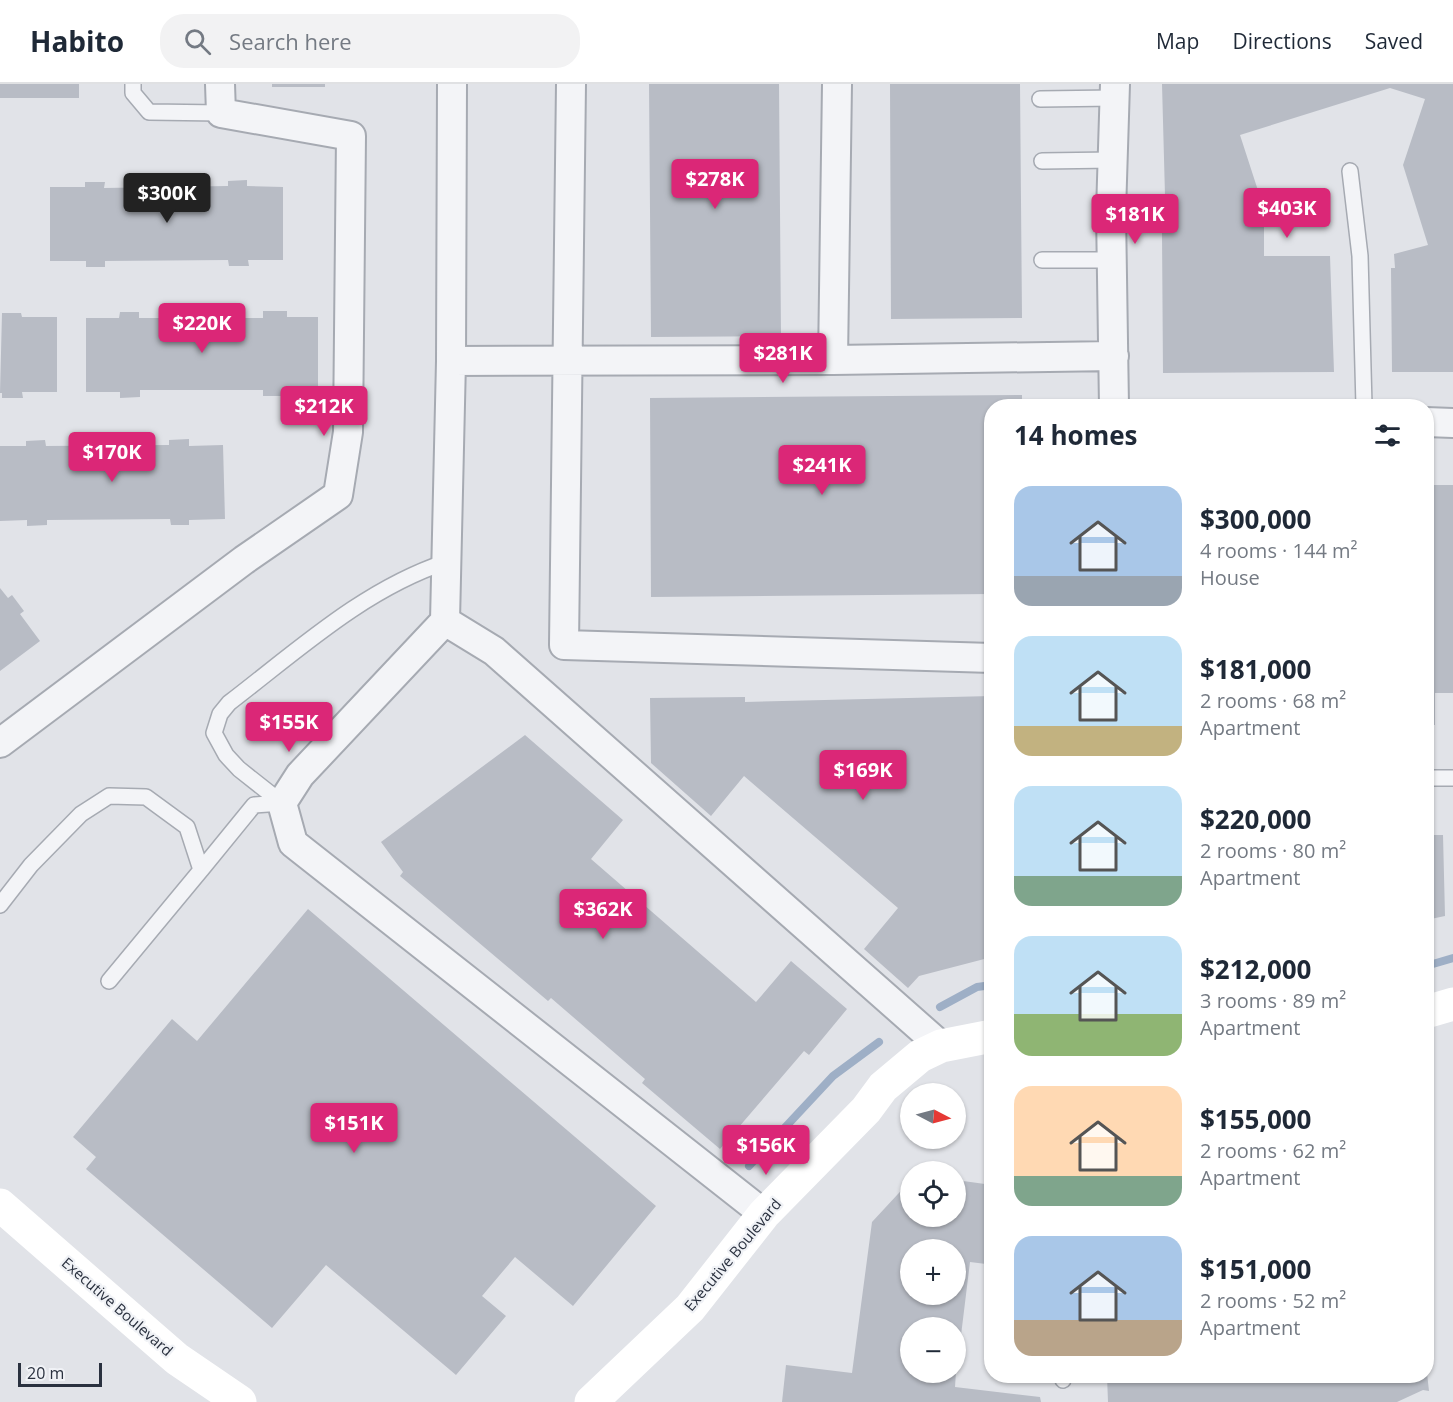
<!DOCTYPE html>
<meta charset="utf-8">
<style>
body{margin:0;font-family:"Open Sans",sans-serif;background:#f2f2f3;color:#1f2937;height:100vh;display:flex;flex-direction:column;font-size:22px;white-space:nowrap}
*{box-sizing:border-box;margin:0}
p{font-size:20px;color:#747a83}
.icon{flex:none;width:33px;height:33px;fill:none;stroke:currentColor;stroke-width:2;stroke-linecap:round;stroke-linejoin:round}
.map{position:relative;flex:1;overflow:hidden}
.drawer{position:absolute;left:984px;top:315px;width:450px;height:984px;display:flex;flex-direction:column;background:#fff;border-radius:24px;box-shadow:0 2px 4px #0004}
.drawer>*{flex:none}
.needle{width:39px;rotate:96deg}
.fabs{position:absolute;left:900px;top:999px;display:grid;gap:12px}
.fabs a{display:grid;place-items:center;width:66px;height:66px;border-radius:50%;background:#fff;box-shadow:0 2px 4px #0004;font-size:30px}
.scale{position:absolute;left:18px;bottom:15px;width:84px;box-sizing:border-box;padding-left:6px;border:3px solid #2a313f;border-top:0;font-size:16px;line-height:21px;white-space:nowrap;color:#2a313f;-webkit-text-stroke:4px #f0f2f6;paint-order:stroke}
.price{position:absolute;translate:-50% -51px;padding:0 14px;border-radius:6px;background:#db2777;color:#fff;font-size:20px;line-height:39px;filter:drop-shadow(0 2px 3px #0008)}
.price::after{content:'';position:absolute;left:50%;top:36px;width:18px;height:14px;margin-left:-9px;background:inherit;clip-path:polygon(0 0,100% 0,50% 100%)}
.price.on{background:#222;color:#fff}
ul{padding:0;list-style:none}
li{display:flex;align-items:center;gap:18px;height:150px;padding:0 30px}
li span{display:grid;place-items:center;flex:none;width:168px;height:120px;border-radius:18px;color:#555}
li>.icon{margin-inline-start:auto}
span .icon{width:72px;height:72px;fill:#fffc;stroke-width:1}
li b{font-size:26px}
h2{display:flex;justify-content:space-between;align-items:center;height:72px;padding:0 30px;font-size:26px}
header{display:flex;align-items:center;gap:36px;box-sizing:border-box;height:84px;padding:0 30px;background:#fff;border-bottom:2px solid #e0e1e3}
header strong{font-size:28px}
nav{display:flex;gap:33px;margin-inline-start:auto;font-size:21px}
.search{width:420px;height:54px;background:#f2f2f3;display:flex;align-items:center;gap:15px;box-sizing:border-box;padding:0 21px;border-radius:24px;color:#747a83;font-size:22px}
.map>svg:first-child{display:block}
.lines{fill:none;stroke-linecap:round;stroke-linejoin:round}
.stream{stroke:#9eafc6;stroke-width:8}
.building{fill:#b8bcc5;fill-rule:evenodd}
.lane-casing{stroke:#a6aab2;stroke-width:18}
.street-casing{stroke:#a6aab2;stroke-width:32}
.lane{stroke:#f3f4f7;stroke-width:15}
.street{stroke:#f3f4f7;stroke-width:28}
.secondary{stroke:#fff;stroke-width:33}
.labels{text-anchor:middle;stroke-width:4.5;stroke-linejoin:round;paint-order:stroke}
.street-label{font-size:15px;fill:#2a313f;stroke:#f0f2f6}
</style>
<header>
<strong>Habito</strong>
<div class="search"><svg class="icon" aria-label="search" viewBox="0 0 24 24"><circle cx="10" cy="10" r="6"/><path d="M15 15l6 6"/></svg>Search here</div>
<nav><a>Map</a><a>Directions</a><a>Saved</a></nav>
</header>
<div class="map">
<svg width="1453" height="1318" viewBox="0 0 1453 1318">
<rect width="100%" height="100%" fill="#e1e3e8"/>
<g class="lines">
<path class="stream" d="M1426,882L1453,874
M940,923L977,903L992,901
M749,1082L833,992L879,958"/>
</g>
<path class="building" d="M0,0H79V14H0Z
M272,0H325V3H272Z
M649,0H779L781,252L651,253Z
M890,0H1020L1022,234L891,235Z
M1162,0H1453V288H1392L1391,184H1395L1394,170L1428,161L1403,81L1425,15L1390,4L1240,51L1264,125V172H1330L1334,288L1163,289L1162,149H1166Z
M247,96V102L283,103V176H248L249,182H229L228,176L105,177V183H86V177H50V103H85V98H105L104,104L228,102V97Z
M263,227H287V233H318V306H283V312H263V306H140V313L120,314V308H86V234H119L120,228H139V234H263Z
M2,229H21L22,233H57V308H22L23,314H2V309H0Z
M1022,311V322H992V510L651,513L650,314Z
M189,355V362L223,361L225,435L189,436V441H171L170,435L47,436V441L27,442V436L0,437V362H26V357L45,356L46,362L169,361V356Z
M1426,401H1453V609H1435V641H1426Z
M0,504L8,514L12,511L24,527L20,530L40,557L0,587Z
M992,612V873L919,892L908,904L864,865L898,824L744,692L711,732L651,679L650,614L745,613V618Z
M525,651L623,736L591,775L756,918L791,877L847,925L809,971L804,967L720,1065L642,999L645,995L551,914L548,917L400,792L403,788L381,758Z
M1426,751H1443L1445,832L1426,836Z
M308,825L656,1122L573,1222L515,1173L482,1212L506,1232L456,1291L326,1181L272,1244L86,1085L96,1073L73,1053L172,935L197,957Z
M956,1096L992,1101V1137L986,1180L970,1178L957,1284L956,1244H910V1288H956L955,1303L1040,1313L1041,1318H782L786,1281L852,1289L872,1138L910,1097V1132H956ZM910,1166H956V1210H910Z
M1426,1280L1429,1307L1423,1306L1397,1318H1108L1107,1292H1426Z"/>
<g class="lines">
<g class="lane-casing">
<path id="lane" d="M133,0V9L149,28L221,29
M1040,15L1115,14
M1042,77L1113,76
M1350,87L1360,172L1364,322
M1042,176H1112
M1426,694H1453
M282,719L239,685L226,671L214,649L220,630L229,619C297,567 364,505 446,478
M201,786L254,721L282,719
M0,821L31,781L81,730L109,712L146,713L187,743L201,786L109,897
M1062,1292L1063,1296"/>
</g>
<g class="street-casing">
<path id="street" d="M452,0L451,277L445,537L300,691L282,719L293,759L764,1130
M571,0L564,561L992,574
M833,276L837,0
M451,277L833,276L1114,272
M1114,322L1111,128L1115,0
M1426,338L1453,339
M445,537L494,567L941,962
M0,659L244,476L338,411L348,348L351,52L221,29L220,0"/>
</g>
<use href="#lane" class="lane"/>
<use href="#street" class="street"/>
<path class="secondary" d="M1426,928L1453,920
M0,1121L177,1275L240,1318
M591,1318L690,1224L764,1130L866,1026L883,1003L920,972L941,962L992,952"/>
</g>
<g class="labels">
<g class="street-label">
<text transform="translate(733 1171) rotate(-50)" y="5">Executive Boulevard</text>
<text transform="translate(117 1223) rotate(41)" y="5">Executive Boulevard</text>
</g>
</g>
</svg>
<div class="fabs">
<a><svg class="needle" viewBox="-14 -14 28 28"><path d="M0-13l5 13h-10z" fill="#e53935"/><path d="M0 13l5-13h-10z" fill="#747a83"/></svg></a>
<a><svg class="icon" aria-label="locate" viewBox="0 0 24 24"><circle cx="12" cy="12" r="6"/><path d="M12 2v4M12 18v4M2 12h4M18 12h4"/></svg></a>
<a>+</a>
<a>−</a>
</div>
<div class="scale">20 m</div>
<b class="price" style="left:715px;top:126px">$278K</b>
<b class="price on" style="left:167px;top:140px">$300K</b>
<b class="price" style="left:1287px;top:155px">$403K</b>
<b class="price" style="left:1135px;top:161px">$181K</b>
<b class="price" style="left:202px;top:270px">$220K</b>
<b class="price" style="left:783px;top:300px">$281K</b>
<b class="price" style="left:324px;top:353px">$212K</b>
<b class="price" style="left:112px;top:399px">$170K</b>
<b class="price" style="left:822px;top:412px">$241K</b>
<b class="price" style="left:289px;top:669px">$155K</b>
<b class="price" style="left:863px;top:717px">$169K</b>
<b class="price" style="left:603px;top:856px">$362K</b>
<b class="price" style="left:354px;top:1070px">$151K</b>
<b class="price" style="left:766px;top:1092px">$156K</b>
<section class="drawer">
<h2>14 homes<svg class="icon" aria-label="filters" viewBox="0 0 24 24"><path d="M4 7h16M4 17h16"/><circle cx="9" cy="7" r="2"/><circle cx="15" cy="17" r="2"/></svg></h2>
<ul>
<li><span style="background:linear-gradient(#a9c7e8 75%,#9aa5b1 0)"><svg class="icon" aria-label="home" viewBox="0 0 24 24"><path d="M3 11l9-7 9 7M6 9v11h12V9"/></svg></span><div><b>$300,000</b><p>4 rooms · 144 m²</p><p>House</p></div></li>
<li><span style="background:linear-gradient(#bfe0f5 75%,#c2b280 0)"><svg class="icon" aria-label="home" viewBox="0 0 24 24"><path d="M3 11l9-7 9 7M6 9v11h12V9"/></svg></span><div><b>$181,000</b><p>2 rooms · 68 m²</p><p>Apartment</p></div></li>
<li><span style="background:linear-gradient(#bfe0f5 75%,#7fa58c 0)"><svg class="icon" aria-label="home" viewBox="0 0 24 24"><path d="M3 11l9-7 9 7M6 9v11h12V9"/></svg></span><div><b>$220,000</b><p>2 rooms · 80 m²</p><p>Apartment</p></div></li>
<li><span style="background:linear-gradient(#bfe0f5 65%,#8fb573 0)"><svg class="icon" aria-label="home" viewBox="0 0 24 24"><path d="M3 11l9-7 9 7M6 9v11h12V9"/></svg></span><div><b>$212,000</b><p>3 rooms · 89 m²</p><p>Apartment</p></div></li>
<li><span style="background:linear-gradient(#ffd9b3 75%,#7fa58c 0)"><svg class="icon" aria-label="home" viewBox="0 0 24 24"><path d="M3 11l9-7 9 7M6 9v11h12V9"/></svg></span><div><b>$155,000</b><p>2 rooms · 62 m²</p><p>Apartment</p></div></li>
<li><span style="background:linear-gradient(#a9c7e8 70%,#b9a48a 0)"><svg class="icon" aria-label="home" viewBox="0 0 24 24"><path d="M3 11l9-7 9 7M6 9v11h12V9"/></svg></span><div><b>$151,000</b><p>2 rooms · 52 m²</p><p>Apartment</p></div></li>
</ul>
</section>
</div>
